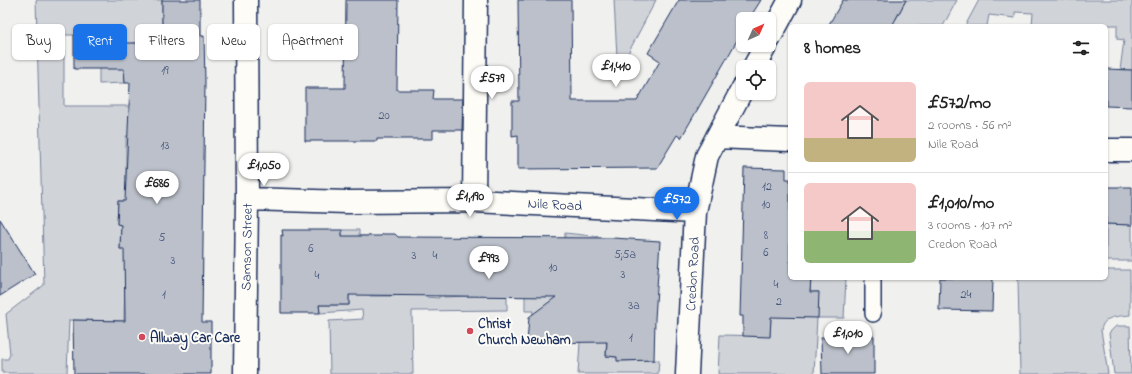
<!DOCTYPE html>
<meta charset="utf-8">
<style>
body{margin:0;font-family:"Indie Flower",sans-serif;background:#f2f2f2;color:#222;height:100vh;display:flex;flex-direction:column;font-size:15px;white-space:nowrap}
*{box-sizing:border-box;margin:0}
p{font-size:13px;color:#767676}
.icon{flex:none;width:22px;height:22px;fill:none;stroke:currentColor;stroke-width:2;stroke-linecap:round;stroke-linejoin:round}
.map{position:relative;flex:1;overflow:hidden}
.side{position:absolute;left:788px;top:24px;width:320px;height:256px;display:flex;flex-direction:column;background:#fff;border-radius:6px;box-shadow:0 1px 3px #0004}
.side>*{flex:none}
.banner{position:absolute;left:12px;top:24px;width:380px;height:36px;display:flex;gap:8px}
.needle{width:26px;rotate:45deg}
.fabs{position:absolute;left:736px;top:12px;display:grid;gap:8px}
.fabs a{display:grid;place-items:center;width:40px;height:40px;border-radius:6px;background:#fff;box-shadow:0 1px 3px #0004;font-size:20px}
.price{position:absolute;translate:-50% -34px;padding:0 9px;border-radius:14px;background:#fff;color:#222;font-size:13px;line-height:26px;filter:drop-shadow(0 1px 2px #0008)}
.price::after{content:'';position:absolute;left:50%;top:24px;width:12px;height:9px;margin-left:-6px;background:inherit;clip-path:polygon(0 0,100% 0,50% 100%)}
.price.selected{background:#1a73e8;color:#fff}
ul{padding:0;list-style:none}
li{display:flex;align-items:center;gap:12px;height:100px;padding:0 16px}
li+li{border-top:1px solid #e0e0e0}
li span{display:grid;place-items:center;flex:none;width:112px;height:80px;border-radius:6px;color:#555}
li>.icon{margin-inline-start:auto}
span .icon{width:48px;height:48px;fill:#fffc;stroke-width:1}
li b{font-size:17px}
h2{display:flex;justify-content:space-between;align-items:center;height:48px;padding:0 16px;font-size:17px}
.tag{padding:0 14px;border-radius:6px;background:#fff;box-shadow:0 1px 3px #0004;font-size:14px;line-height:36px}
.tag.selected{background:#1a73e8;color:#fff}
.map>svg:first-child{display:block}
.green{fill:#d0d3d8;stroke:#76819b}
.building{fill:#bbc0ca;stroke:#1b2f5e}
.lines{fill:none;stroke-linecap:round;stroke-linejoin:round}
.lane-casing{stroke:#1b2f5e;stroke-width:18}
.street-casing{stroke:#1b2f5e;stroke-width:25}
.lane{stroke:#fdfcf7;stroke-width:15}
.street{stroke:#fdfcf7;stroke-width:22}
.poi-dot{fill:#d1495b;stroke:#fdfcf7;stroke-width:1.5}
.labels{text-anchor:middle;stroke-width:4;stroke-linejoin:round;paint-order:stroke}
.number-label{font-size:12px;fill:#435379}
.street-label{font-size:14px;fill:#1b2f5e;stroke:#fdfcf7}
.poi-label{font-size:14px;font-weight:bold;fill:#1b2f5e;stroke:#fdfcf7;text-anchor:start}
</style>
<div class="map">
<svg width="1132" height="374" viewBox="0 0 1132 374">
<rect width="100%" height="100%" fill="#f0f0ee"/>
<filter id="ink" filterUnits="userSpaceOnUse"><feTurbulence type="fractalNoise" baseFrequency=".025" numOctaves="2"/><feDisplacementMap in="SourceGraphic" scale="8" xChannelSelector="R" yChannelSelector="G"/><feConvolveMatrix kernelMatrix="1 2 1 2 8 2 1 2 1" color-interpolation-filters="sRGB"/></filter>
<g filter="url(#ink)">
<path class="green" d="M36,0H162V26H158V35H166V43H132L124,59L125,83L99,84V35H64V106H129L168,137L126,136V178L132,201H118L117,224L121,225L120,249H143L125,283L124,321L69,320L67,373H2V359H8L10,354L6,314L44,285Z
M614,0H656L626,57H617Z
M906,0H957L943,26H885L896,19Z
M979,0H1132V70H1120L1124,40L1117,39V25L1032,26L1033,13L1015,12V18L989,15L987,26H965Z
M1106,224L1132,225V261H1106Z
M342,230H359V236H370V296H394V273L425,292V297L439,298V274H444V297L507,294V310L412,311L413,374H330L329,321L363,319L362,310L320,313L319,305H349V290L342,260Z
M565,233L602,237L607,318L606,356L617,357L618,361L659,360L658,374H578L580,342L532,319L533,311H525V271L564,262Z
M1106,270H1130V315C1117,317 1104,315 1101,330L1108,374H1020L1018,278H1106Z
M811,278H846L844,318H817L814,374H718L720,335L770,336L771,317L819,292H810Z
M1116,326H1130L1131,374H1114L1109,333Z"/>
<path class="building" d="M162,0H200V36H204L205,82L202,322H211V374H74L73,320L125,321L124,249H120L121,225L117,224L118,201H125L130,83H125L124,69H74V35H99V43H162Z
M346,0H398L397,90H434L433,99H463L462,130H433V139H377V141H305V88H345Z
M518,0H571L572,101H637L660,61L648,53L679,0H761L749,19H743V30L727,58L681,138L677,135L657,168L518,169V135L512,136V101H519Z
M843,0H906L892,26H828Z
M1106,69L1132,70V107L1106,106Z
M744,168L786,169V179H790V278H811L810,292H819L818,318L771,317L770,337L743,336V316H740Z
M1106,187H1132V225L1106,224Z
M0,219L35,274L0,296Z
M282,230H342V236H381L383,234H395L398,237L613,238L660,241L655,319L654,360L617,361V357L606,356L607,342L527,343L529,317L556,297L349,295V305H319L320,313H281V235L283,236Z
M940,278H993L992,311L939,310Z
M874,336V374H822L821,338Z"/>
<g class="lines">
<g class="lane-casing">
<path id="lane" d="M873,278V314"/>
</g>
<g class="street-casing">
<path id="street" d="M769,39L790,0
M754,67L766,45
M717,137L790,140
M1106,150H1132
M247,199L347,202L474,201L695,212
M474,201L476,0
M245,374L247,199L246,0
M687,374L695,212L707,156L743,88"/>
</g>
<use href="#lane" class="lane"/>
<use href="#street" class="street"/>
</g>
</g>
<g class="poi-dot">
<circle cx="470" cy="331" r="4"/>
<circle cx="142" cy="337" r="4"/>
</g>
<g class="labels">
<g class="number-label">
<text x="165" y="74">19</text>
<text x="384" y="119">20</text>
<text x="165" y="149">13</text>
<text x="767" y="190">12</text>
<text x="766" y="208">10</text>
<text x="766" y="239">8</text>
<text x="162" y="241">5</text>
<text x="311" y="252">6</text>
<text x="766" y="256">6</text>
<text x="625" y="258">5;5a</text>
<text x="414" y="259">3</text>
<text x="435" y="259">4</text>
<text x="173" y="264">3</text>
<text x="553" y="271">10</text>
<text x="623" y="278">3</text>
<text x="317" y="279">4</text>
<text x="776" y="288">4</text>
<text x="164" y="298">1</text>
<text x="966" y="298">24</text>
<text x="779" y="305">2</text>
<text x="634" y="309">3a</text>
<text x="631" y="341">1</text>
</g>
<g class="street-label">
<text transform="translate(555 204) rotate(3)" y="5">Nile Road</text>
<text transform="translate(246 247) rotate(-89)" y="5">Samson Street</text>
<text transform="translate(692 274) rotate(-87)" y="5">Credon Road</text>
</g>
<g class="poi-label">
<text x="478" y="328">Christ<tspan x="478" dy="16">Church Newham</tspan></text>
<text x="150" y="342">Allway Car Care</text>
</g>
</g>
</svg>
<div class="fabs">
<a><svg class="needle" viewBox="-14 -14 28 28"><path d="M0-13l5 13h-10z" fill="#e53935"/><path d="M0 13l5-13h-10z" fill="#767676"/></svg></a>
<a><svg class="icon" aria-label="locate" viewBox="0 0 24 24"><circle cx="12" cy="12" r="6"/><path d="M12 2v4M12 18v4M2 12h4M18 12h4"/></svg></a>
</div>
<b class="price" style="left:616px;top:88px">£1,410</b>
<b class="price" style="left:492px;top:100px">£579</b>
<b class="price" style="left:264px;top:187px">£1,050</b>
<b class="price" style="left:157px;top:205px">£686</b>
<b class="price" style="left:470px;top:218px">£1,190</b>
<b class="price selected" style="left:677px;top:221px">£572</b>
<b class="price" style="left:489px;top:280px">£993</b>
<b class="price" style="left:848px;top:355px">£1,010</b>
<div class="banner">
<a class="tag">Buy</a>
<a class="tag selected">Rent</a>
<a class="tag">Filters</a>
<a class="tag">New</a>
<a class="tag">Apartment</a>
</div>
<section class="side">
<h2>8 homes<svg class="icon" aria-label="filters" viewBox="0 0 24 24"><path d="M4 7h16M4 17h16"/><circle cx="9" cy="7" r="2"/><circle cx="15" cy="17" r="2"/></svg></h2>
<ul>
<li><span style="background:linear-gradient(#f6c9c9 70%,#c2b280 0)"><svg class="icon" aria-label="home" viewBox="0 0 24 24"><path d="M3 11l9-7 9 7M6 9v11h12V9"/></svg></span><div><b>£572/mo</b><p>2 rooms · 56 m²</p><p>Nile Road</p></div></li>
<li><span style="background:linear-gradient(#f6c9c9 60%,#8fb573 0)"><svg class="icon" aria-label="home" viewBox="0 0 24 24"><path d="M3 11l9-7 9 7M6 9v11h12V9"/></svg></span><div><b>£1,010/mo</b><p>3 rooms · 107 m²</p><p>Credon Road</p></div></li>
</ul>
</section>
</div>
